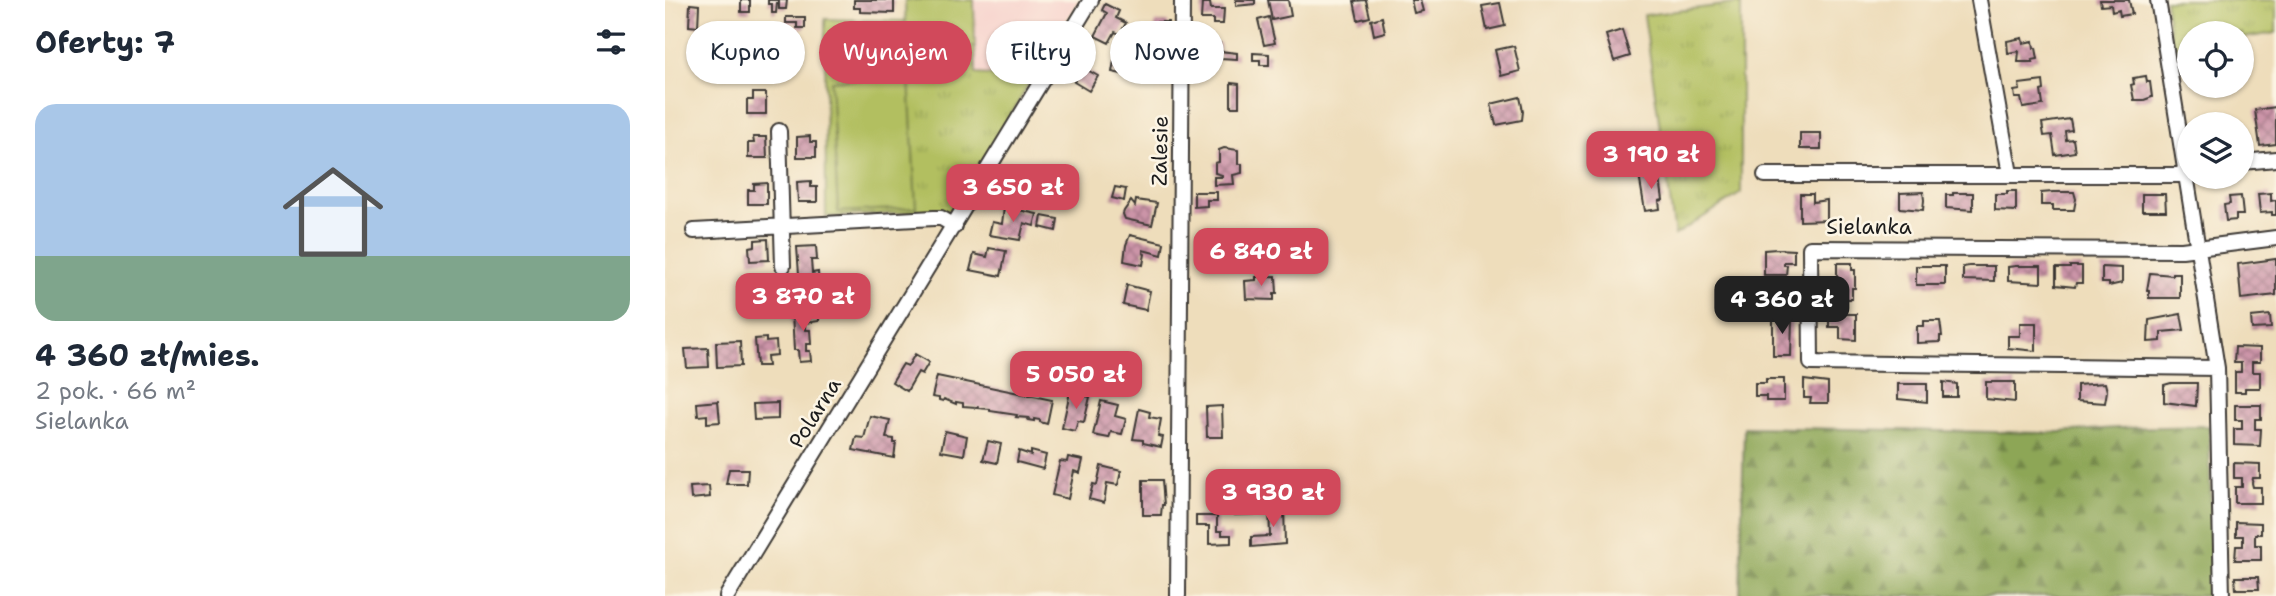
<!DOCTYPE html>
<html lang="pl">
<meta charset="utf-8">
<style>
body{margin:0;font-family:"Shantell Sans",sans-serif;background:#f6f6f7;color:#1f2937;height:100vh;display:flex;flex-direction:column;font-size:26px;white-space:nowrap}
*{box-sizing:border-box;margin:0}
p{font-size:23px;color:#747a83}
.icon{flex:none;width:38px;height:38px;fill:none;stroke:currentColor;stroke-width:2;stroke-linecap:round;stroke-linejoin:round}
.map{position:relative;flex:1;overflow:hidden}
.panel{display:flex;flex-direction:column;background:#fff;width:665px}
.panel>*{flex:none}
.hud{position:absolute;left:21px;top:21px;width:665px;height:63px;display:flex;gap:14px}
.controls{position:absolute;left:1512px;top:21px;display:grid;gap:14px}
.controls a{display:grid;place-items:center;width:77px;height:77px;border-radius:50%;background:#fff;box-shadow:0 2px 5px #0004;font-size:35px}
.price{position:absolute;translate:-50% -60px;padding:0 16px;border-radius:14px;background:#d1495b;color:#fff;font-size:23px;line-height:46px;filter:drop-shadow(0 2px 4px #0008)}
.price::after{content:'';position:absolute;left:50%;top:42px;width:21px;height:16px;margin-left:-10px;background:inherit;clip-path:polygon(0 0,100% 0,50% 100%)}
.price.current{background:#222;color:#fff}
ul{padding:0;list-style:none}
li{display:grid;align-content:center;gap:14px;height:371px;padding:0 35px}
li span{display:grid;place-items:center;height:217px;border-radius:21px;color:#555}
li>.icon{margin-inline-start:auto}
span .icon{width:126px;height:126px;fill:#fffc;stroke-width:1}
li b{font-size:30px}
h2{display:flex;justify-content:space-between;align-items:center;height:84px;padding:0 35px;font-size:30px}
.chip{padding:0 24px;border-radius:32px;background:#fff;box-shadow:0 2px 5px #0004;font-size:24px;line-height:63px}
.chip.current{background:#d1495b;color:#fff}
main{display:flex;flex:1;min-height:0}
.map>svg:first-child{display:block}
.built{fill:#f7d0cb}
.grass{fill:url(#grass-tufts);stroke:#676e3e;stroke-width:2}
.forest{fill:url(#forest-firs);stroke:#54613a;stroke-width:2}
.park{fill:#b2bf61;stroke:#676e3e;stroke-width:2}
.building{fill:url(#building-cross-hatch)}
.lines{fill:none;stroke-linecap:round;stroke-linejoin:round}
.street-casing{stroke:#3c3934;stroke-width:18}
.street{stroke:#fff;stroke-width:14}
.labels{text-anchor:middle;stroke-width:5;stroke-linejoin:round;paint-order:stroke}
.street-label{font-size:21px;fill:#1c1c1c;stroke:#fcf5e5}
</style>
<main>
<section class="panel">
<h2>Oferty: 7<svg class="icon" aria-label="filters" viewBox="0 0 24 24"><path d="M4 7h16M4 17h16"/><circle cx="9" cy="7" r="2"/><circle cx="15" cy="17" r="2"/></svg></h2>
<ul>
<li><span style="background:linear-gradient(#a9c7e8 70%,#7fa58c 0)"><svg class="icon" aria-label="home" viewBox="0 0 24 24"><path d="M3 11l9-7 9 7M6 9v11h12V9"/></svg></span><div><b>4 360 zł/mies.</b><p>2 pok. · 66 m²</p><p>Sielanka</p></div></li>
</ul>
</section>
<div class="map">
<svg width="1611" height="596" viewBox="0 0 1611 596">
<defs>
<pattern id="grass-tufts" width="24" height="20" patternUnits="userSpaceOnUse" patternTransform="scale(1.75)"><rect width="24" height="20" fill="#b2bf61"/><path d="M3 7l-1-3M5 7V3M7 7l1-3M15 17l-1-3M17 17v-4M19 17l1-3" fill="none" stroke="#98a454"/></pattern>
<pattern id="forest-firs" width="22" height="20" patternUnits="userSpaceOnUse" patternTransform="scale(1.75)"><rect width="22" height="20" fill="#8da657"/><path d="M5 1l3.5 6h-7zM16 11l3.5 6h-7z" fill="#728647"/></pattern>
<pattern id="building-cross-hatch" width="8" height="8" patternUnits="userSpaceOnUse" patternTransform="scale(1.75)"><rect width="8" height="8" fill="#cc94a8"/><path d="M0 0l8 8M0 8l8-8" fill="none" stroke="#a57888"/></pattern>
</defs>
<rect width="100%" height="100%" fill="#fcf5e5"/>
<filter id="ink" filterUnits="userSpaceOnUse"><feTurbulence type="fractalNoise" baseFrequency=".0143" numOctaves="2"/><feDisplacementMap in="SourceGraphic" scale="14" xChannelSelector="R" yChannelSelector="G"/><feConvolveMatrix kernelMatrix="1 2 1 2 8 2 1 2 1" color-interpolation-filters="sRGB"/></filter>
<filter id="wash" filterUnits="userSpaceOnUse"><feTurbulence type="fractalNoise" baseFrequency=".00686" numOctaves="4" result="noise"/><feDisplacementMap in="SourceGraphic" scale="28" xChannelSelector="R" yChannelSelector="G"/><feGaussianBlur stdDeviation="1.57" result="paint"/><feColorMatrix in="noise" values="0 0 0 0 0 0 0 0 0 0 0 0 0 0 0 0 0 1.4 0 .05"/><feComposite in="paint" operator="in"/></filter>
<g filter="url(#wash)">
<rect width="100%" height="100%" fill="#edb"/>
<path class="built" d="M309,0H413L367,78L310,74Z"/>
<path class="grass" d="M1500,0H1611V33L1577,38V33H1524V46L1507,48Z
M1076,3V193L1010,235L979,15Z
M160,19L240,21L241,46L310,47L311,74L367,78L293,210L161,217Z"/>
<path class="forest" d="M1544,426L1548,596H1075L1079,427L1380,433L1452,428Z"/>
<path class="park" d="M240,0H309L310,47L241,46Z
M244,77L251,208L173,212L166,81Z"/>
<g id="blocks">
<path class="building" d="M76,0H85V12H76Z
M103,0H122L121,9H114V3H112L111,13H107V4H103Z
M189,0H229V13L195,12V8H189Z
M571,0H590V4L571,6Z
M603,0H623L626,16L607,20Z
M701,0L705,17L693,20L689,1Z
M746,0H755L758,11L749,13Z
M1435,0H1464L1467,14L1455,16L1454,10L1447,12L1446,5L1436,6Z
M537,3H545L546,9H559L558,24H548V19H536Z
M835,3L840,26L822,30L817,6Z
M25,4L34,5L33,27L24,26Z
M440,4L454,11L451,18L461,23L455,34L450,32L444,43L430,36L442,13L437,10Z
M121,17H140V28H132V23H121Z
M604,17L610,43L599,45L593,20Z
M717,17L720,32L709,35L706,20Z
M490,22H503V48L480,47V31H490Z
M957,30L965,56L949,61L941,35Z
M1357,38L1358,43L1368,41L1369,48H1371L1373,59L1367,60L1368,62H1353L1354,51L1343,53L1342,41Z
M537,40H550V43H555V51L572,53V59L555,58V51L537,50Z
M849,46L855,71L836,76L830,50Z
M588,53L604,54V65H595V60H588Z
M449,61L473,66L471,77L447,72Z
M417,67L433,76L424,91L409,82Z
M1481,76L1482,82H1485L1487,97L1479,100H1469L1466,85L1469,84L1468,78Z
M1378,81L1379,90L1376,91L1378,105L1358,108L1356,98H1350L1349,91L1355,90L1354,84Z
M566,83L574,84V107H566Z
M88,93H101V114H82V100H88Z
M855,97L858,111L857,120L831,125L826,104Z
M1611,107V144L1595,146L1590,110Z
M1405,119L1407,130L1400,131L1401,140L1408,139L1410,152L1390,155L1387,135L1379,136L1377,123Z
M1135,133H1156V149H1135Z
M145,136V142H151V157H132V137Z
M88,137H101L102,158H83V143H89Z
M559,148L573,150V164H577V173L568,175L569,184L549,185V177H557V175L550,173V163L554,162V150Z
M369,170V174L373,175L375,171L383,176L384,185L380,186V189L371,190L370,187L367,186L359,198L349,191L355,182L357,183L360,171Z
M994,172L998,200L994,201L995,209L980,211L974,175Z
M146,181V187H152V202H133L132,182Z
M102,183V204H83V190H89V184Z
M450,187L461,189L459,201L447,198Z
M1342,191H1351V211L1330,210V194H1342Z
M529,192H552V200H542V206L529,207Z
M1258,192L1259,200L1258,210L1235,208V193Z
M1388,192H1409L1411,199L1409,210H1388V205H1376V193Z
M1288,193H1308V210L1281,208V195H1288Z
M1606,193V201L1611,200V215H1607V212L1595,213L1593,194Z
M1135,194H1148V202L1162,200V220L1135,221Z
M1477,194H1500L1501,211H1477Z
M1576,196L1578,215H1571V220L1561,221L1559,205L1565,204L1564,197Z
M471,200L492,203L487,225L460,219L458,214L459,211L466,201L470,206Z
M339,207L372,214L369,226L359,223L355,240L324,235L327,222L337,224Z
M377,216L393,219L391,231L375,227Z
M465,235L499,243L497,255L478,250V253L480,254L478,265L459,261L461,245Z
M103,239L104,260L85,261L84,247L90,246V240Z
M151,246L152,260H146L147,273L153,272L154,287L135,288L132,247Z
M324,248L341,251L336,276L305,270L309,254L322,257Z
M1112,249L1129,250V262H1119V265H1122L1121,275H1099V250Z
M1611,259V295L1576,299L1573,264Z
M1172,263H1187V270H1190V288H1187V299H1172V287H1176V279H1172Z
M1251,266H1280V285H1251Z
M1304,266H1329V281L1298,280V267Z
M1351,266H1376V283L1343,281V267Z
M1405,266H1417V283H1411L1410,287L1391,285V268H1405Z
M1437,267L1457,268V283L1444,286V283H1437Z
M1485,273L1507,275V273H1515V298H1484V290H1482Z
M611,276L612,293H609V300L581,299L580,281L591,280V277Z
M103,277L105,298L86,299L85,285L91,284L90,278Z
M462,285L485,291L481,310L458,305Z
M1122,289H1139V301H1122Z
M154,312V321L140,323V330H145L146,344H141V351H145L146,361L134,362L133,350H129L127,313Z
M1175,314H1191V340L1175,339V327H1164V316H1175Z
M1516,314L1519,330L1496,332V341L1483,342L1484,320Z
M1605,315L1606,328L1587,329L1586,317Z
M1108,316H1127L1126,356H1108Z
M1259,321H1275L1277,336H1275V342L1252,343V326H1259Z
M1355,323H1371V351L1343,348V336H1355Z
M101,338V342L111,341L112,355L102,356L103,366H92L90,339Z
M75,341L76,366L52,367L51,342Z
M1570,347L1595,348V362H1587V372H1595V388H1580V392H1570V372H1576V363H1569Z
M43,348L44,367L22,368L20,349Z
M250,354L264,362L257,374L253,372L242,391L227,382L238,364L243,366Z
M272,376L387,400L382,424L375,422V420L369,419V421L363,420L364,418L351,417L352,415L325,411V409L311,408L312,407L298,406V403L291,402V404L279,399L278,401L274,400V398L267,397Z
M1101,379H1119V401H1101V396H1090V383H1101Z
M1139,380L1163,383V403H1145L1146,398H1139Z
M1278,382L1292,384V397H1278Z
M1321,382H1350V402L1321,399Z
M1440,383L1442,391L1440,403L1412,401V385Z
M1506,383H1532L1531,406L1499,402V385Z
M1233,384H1262V402L1233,399Z
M405,392L425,397L419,422L413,421L410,431L397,428Z
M53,401L55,422L42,423V415L33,416L32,403Z
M436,401L453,405L450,416L461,419L457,434L446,432L444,438L428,435Z
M113,403V419L89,420L88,404Z
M1570,405H1596V419H1590V429H1596L1595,446L1569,445V429H1577V420H1570Z
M557,406L558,437H542L541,407Z
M474,409L485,412L484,417L496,419L493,436L498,437L496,447L478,443V440L468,439Z
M205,416L225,420L221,438L229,439V443H231L229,458L188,450L191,437L199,438Z
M280,431L302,436L299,455L276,451Z
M323,441L336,444L332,463L318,460Z
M354,451L366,455V451L381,455L378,469L352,462Z
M403,457L418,460L415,473L409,471L403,499L387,495L395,461L402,462Z
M1569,463L1595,464V478H1588L1587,483L1588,487H1596V503H1570V487H1577V478H1569Z
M436,466L456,471L453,485L442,483L439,503L424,499L428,484L432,485Z
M64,469H83L82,484H61Z
M478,480H497L499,505H497L496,515H478Z
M44,486L45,497L26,499L25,487Z
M592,502L593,514L570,515V504Z
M604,506H619L620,544L586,547V537L605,536Z
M531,516H552V531H557V535H566V543L544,544V526H531Z
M1571,522L1596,523V534H1590V545H1596V560H1570L1571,546H1578V536H1571Z
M1570,577H1593L1594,589H1571Z"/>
</g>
</g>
<g filter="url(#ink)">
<use href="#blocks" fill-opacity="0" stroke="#3c3934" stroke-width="2"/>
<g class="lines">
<g class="street-casing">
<path id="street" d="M1314,0L1345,174
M1493,0L1552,368L1557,596
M114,131L118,266
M1577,162L1611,159
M1100,175H1514L1524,168
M29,231L269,218H276L290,226
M1552,368L1146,363L1145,248L1517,250L1611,238
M62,596L426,0
M513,596L517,0"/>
</g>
<use href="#street" class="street"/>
</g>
</g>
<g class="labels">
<g class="street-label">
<text transform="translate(495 151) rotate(-89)" y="7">Zalesie</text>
<text x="1204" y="234">Sielanka</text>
<text transform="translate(150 413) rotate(-58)" y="7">Polarna</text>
</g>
</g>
</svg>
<div class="controls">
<a><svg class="icon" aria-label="locate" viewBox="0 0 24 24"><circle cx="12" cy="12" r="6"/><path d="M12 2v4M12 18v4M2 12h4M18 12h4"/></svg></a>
<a><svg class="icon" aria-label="layers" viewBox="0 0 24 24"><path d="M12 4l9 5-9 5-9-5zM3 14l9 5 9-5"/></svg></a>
</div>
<b class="price" style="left:986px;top:191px">3 190 zł</b>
<b class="price" style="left:348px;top:224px">3 650 zł</b>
<b class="price" style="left:596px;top:288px">6 840 zł</b>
<b class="price" style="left:138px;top:333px">3 870 zł</b>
<b class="price current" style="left:1117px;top:336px">4 360 zł</b>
<b class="price" style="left:411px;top:411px">5 050 zł</b>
<b class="price" style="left:608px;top:529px">3 930 zł</b>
<div class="hud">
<a class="chip">Kupno</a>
<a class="chip current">Wynajem</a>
<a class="chip">Filtry</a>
<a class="chip">Nowe</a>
</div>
</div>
</main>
